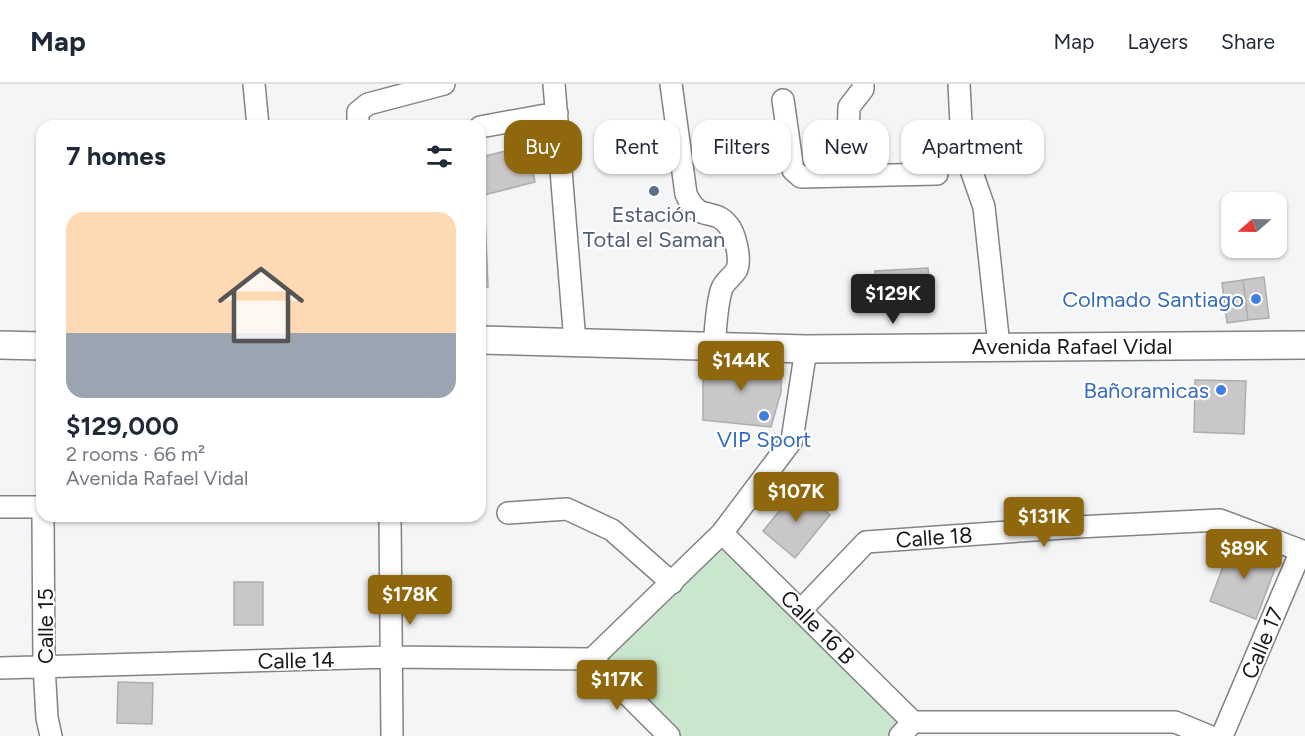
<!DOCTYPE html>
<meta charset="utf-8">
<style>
body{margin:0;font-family:Figtree,sans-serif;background:#f2f2f3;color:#1f2937;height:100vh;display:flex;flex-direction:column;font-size:22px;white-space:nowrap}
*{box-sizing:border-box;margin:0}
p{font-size:20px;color:#747a83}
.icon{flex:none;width:33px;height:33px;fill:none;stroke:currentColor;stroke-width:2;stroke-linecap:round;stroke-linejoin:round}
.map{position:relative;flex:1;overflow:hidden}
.details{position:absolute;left:36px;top:36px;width:450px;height:402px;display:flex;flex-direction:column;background:#fff;border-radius:18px;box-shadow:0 2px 4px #0004}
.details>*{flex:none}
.top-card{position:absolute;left:504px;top:36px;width:570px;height:54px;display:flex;gap:12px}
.needle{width:39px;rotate:250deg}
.buttons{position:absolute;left:1221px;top:108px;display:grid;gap:12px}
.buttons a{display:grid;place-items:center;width:66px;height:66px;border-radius:12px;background:#fff;box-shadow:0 2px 4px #0004;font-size:30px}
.price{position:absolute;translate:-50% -51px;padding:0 14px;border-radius:6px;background:#8f670c;color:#fff;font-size:20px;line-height:39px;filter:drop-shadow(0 2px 3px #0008)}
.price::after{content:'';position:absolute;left:50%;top:36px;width:18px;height:14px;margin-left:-9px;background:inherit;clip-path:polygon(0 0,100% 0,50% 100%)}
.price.active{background:#222;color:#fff}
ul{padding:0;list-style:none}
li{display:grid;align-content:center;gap:12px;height:318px;padding:0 30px}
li+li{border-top:2px solid #e0e1e3}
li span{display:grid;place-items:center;height:186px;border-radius:18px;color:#555}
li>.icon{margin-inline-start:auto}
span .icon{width:108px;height:108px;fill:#fffc;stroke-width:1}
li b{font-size:26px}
h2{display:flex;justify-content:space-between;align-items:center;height:72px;padding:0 30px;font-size:26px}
.chip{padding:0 21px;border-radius:18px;background:#fff;box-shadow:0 2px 4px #0004;font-size:21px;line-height:54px}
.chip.active{background:#8f670c;color:#fff}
header{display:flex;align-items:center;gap:36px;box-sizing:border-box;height:84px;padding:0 30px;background:#fff;border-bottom:2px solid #e0e1e3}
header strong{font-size:28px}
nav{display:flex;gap:33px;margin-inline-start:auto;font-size:21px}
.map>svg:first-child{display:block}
.green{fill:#cae6cd}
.building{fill:#c9c7c9;stroke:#aeacae;stroke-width:1.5}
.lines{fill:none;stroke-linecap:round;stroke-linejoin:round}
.minor-casing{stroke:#818385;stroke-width:24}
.major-casing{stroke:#818385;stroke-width:30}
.minor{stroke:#fff;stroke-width:21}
.major{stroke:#fff;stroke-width:27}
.service-dot{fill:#5c6f8a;stroke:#fff;stroke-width:2}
.shop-dot{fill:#3f7fe0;stroke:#fff;stroke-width:2}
.labels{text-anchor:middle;stroke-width:4.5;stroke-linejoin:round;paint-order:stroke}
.service-label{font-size:22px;fill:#4e5e75;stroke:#fff}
.shop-label{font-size:22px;fill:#366cbe;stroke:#fff;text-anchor:end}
.street-label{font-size:22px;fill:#181819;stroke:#fff}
</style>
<header>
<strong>Map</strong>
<nav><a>Map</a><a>Layers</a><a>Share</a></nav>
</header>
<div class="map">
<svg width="1305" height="652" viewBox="0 0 1305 652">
<rect width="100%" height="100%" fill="#f3f5f7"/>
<path class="green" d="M722,449L913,638L900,652H669L592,575Z"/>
<path class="building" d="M528,62L535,98L484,111L488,203L480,204V73Z
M928,184L930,207L876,211L875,187Z
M1264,193L1269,234L1248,236L1243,196Z
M1243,196L1248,236L1227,239L1222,199Z
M703,276L782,279L781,308L771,343L703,336Z
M1195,296L1246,297L1244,350L1194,348Z
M798,404L830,431L795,474L763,447Z
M1233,456L1279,474L1256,535L1210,517Z
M234,498H263V541H234Z
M118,598L153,599L152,640L117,639Z"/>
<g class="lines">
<g class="minor-casing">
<path id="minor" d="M254,0L258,42
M554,0L575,258
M671,0L686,110C699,140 713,122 728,141C735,149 741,174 737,185C733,193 723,198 721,207C716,225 716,244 714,262
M959,0L962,60L984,123L999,262
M783,16L793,86L801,93L937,90
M358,42V28L368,20L444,0
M480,43L557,29
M847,92L849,23L863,5V0
M0,423H42
M508,429L567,425L612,446L672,499
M43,432L44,581L47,634L51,652
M390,432L392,652
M722,449L913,638
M801,526L866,458L1077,443L1220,436L1305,468
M592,575L669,652
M0,584L390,573L592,575L722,449L792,356L806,265
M900,652L913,638H1175L1209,652
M1222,652L1301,467"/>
</g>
<g class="major-casing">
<path id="major" d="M480,256L806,265L1305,261
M0,261L42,262"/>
</g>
<use href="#minor" class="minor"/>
<use href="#major" class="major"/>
</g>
<circle class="service-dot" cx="654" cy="107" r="6"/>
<g class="shop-dot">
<circle cx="1256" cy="215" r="6"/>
<circle cx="1221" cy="306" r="6"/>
<circle cx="764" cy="332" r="6"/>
</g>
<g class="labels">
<g class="service-label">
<text x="654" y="138">Estación<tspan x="654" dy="25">Total el Saman</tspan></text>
</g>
<g class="shop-label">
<text x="1244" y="223">Colmado Santiago</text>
<text x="1209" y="314">Bañoramicas</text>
<text x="764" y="363" text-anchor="middle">VIP Sport</text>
</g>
<g class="street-label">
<text x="1072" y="270">Avenida Rafael Vidal</text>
<text transform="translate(934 453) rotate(-4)" y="8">Calle 18</text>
<text transform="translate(45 542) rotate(-90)" y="8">Calle 15</text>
<text transform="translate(818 543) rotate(45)" y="8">Calle 16 B</text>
<text transform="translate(1262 559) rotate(-67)" y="8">Calle 17</text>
<text transform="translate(296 576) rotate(-1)" y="8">Calle 14</text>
</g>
</g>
</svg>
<div class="buttons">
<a><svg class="needle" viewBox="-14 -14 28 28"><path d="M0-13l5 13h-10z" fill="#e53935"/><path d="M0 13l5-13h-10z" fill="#747a83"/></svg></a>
</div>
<b class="price active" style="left:893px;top:241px">$129K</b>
<b class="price" style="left:741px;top:308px">$144K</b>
<b class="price" style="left:796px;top:439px">$107K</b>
<b class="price" style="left:1044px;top:464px">$131K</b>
<b class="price" style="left:1244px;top:496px">$89K</b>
<b class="price" style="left:410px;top:542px">$178K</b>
<b class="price" style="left:617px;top:627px">$117K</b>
<div class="top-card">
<a class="chip active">Buy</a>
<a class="chip">Rent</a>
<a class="chip">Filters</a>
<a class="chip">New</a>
<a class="chip">Apartment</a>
</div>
<section class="details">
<h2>7 homes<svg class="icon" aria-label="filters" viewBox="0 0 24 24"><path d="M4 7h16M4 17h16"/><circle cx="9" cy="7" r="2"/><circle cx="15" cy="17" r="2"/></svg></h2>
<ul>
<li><span style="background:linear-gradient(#ffd9b3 65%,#9aa5b1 0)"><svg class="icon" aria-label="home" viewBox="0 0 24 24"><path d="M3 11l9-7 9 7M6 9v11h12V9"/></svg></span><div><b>$129,000</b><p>2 rooms · 66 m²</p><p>Avenida Rafael Vidal</p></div></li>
</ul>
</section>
</div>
